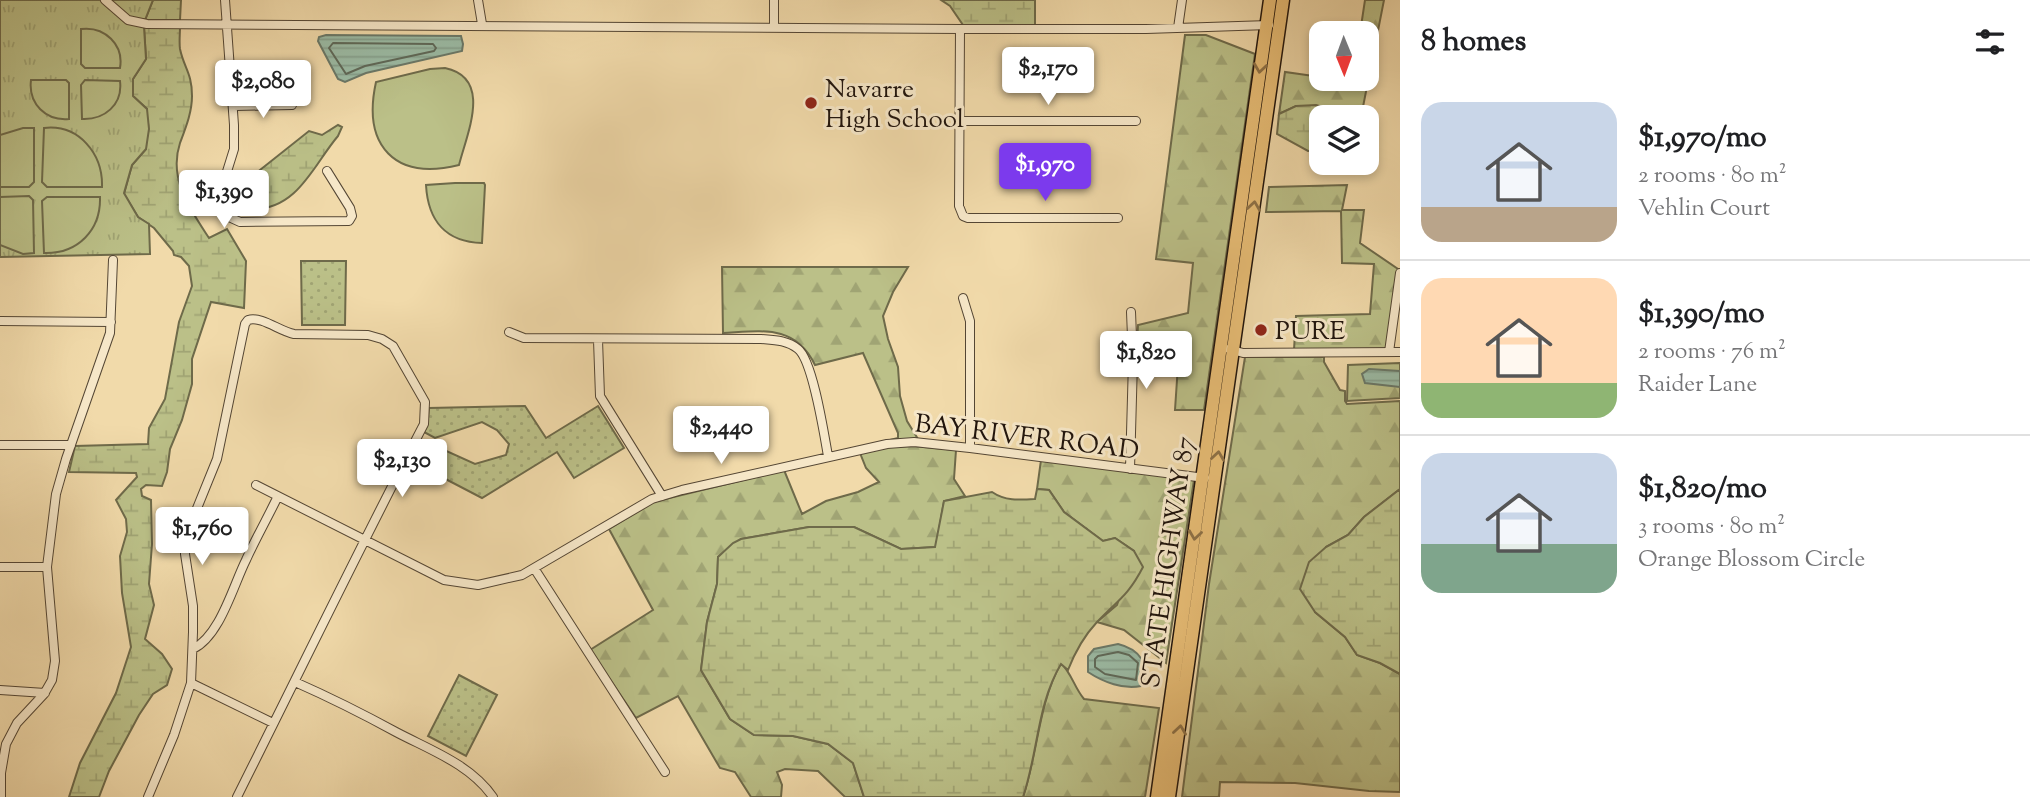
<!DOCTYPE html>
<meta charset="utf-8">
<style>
body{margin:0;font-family:"Sorts Mill Goudy",serif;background:#f2f2f2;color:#202124;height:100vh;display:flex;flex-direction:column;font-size:26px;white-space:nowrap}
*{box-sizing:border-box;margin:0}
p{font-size:23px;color:#757577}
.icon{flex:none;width:38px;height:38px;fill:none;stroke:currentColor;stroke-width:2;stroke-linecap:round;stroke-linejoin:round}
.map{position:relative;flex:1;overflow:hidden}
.side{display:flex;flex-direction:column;background:#fff;width:630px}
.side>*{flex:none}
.needle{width:46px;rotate:179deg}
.fabs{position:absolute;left:1309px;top:21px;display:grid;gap:14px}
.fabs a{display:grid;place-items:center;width:70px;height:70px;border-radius:14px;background:#fff;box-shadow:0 4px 10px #0003;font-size:35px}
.price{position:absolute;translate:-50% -60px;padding:0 16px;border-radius:7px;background:#fff;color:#222;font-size:23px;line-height:46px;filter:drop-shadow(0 2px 4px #0008)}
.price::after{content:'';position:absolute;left:50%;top:42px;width:21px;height:16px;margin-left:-10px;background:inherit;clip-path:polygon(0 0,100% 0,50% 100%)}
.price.selected{background:#7c3aed;color:#fff}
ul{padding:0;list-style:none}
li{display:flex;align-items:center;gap:21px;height:175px;padding:0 21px}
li+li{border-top:2px solid #e0e0e0}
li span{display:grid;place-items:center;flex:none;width:196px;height:140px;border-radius:21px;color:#555}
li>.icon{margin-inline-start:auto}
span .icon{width:84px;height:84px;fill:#fffc;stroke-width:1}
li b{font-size:30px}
h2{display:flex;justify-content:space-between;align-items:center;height:84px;padding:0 21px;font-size:30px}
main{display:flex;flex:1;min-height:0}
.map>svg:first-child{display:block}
.grass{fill:url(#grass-dots);stroke:#6e6a4a;stroke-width:2}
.forest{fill:url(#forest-firs);stroke:#6e6a4a;stroke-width:2}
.wetland{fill:url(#wetland-marsh);stroke:#6e6a4a;stroke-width:2}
.park{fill:url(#park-tufts);stroke:#6e6a4a;stroke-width:2}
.pitch{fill:#bbc088;stroke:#6e6a4a;stroke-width:2}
.water{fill:url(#water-rules);stroke:#6a7868;stroke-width:2}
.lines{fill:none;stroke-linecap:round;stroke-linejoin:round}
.shore{stroke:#5e6858;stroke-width:2}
.minor-casing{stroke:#544634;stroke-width:10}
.highway-casing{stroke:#20140c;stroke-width:15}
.minor{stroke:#f6e7c8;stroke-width:8}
.highway{stroke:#e8bd75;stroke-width:12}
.oneway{stroke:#8e7146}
.poi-dot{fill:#8f2418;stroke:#f6e7c8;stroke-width:2.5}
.labels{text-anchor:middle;stroke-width:6;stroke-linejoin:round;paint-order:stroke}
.poi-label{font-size:26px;fill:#20140c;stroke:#f6e7c8;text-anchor:start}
.street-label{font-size:26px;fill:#20140c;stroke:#f6e7c8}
</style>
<main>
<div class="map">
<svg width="1400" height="797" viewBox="0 0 1400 797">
<defs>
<pattern id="grass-dots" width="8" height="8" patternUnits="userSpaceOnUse" patternTransform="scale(1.75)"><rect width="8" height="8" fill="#bbc088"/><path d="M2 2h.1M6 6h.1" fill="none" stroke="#a0a474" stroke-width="1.8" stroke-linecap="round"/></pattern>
<pattern id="forest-firs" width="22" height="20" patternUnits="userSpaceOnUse" patternTransform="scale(1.75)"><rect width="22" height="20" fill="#bbc088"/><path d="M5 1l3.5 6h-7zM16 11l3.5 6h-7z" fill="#a0a474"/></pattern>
<pattern id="wetland-marsh" width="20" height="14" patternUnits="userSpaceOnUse" patternTransform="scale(1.75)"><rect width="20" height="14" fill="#bbc088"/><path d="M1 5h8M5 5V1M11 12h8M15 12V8" fill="none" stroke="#a0a474"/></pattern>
<pattern id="park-tufts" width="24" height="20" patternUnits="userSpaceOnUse" patternTransform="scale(1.75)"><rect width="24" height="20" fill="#bbc088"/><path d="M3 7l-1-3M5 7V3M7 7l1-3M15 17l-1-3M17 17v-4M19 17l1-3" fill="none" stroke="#a0a474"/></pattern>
<pattern id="water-rules" width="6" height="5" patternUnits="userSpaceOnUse" patternTransform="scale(1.75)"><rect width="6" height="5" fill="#9bbba5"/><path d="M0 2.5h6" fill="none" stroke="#85a08d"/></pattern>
</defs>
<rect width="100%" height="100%" fill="#f1daaa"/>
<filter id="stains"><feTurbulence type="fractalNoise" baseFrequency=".00286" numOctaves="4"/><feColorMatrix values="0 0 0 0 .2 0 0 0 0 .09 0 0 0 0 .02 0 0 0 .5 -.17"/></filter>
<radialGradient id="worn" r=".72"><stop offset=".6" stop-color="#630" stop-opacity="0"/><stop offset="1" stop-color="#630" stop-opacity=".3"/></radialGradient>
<path class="grass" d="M301,261H346L345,325H302Z
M525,406L546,438L598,406L624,448L574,478L557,452L482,498L409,460L420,439L475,464L506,455L509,444L497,430L482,422L435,438L424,432L427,426L429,408Z
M459,675L497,695L466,756L428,736Z"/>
<path class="forest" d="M1365,0H1384L1361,117H1336L1332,110L1296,106L1279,114L1285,72L1321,77V79L1350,81L1351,79H1367V33H1360Z
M1185,35H1206L1255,54L1204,410H1175L1178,365L1136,361L1138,325L1188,313L1193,263L1156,259Z
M1347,185L1342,210H1364L1360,243L1398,269L1386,349L1294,350L1296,316L1370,314L1374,264L1342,263L1341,211L1266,212L1269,187Z
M722,267H908L893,292L883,316L888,339L898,367L900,396L907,421L918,439L890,440L898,438V433L863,353L815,365C795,324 762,331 723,333Z
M1245,357H1324V362L1340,390L1345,391V401L1347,404L1400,401V489L1364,517L1348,535L1326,547L1315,612L1345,637L1357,655L1380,663L1400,674V792L1369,791L1295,783L1220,782L1219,797H1182L1209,584Z
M1400,363V398L1347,401L1348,365Z
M913,446L956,450L954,479L965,496L944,501L936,547L901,549L854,527H809L741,539L718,557L717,584L707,622L701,670L730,719L754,735L793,736L828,744L853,763L864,797H845L818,771L785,769L777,772L782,785L781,797H751L735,772L720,768L678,696L636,718L590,650L653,610L609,529L653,502L784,470L802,514L826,501L858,492L879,482L866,468L860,453L887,447Z
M1041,460L1194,480L1166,663L1124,630L1097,622L1117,605L1134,551L1115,538L1103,541L1064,512L1049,490L1037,489Z
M1061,663C1072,674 1074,687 1084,699L1159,708L1145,797H1023C1038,753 1038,704 1061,663Z"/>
<path class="wetland" d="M153,0H181L180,20H145Z
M941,0H1035V25H963L950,6Z
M144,27H180C180,34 179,42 180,49C184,68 192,73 192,96C192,112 186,127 180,143C168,179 190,209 209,238L227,229L246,261L244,308L211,302L192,359V384L182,420L170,449L167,472L162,486L146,485L141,489L142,496L151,500L152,544L149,584L154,605L145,639L162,654L172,669L167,685L153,694L139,715L109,771L99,797H69L80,763L116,693L131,647L122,593L120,556L127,532L126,519L116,500L137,477L136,473L69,472L75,446L148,444L149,428L165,399L179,322L192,286L189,266L181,257L174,255L173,251L154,228L138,217L124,194L132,165L146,149L147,109L133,96V79L146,59Z
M1316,105L1332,110L1336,117H1321V150L1308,151L1277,134L1279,114L1296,106Z
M338,125L342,127L338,136C314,164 298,209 254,209C248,209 244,210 239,206L238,196L250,178L309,131L322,135Z
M1037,489L1049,490L1064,512L1103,541L1115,538L1134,551L1143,567C1128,596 1118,600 1097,622C1084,636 1075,652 1068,670L1061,664C1037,704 1038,753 1023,797H864L853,763L828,744L793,736L754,735L730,719L701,670L707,622L717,584L718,557L733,543L741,539L809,527H854L901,549L935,547L944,501L992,492C1005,501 1019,500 1035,499Z
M1400,489V674L1380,663L1357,655L1345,637L1315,612L1300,589L1309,562L1326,547L1348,535L1364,517Z"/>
<path class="park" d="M0,0H100L128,23L144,27L146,59L133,79V96L147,109L149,129L146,149L132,165L124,193L138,217L149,224L150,254L0,257Z
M109,0H153L145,20L129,17Z"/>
<path class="pitch" d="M81,29C105,26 124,45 120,68H85L81,64Z
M445,68C493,78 467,133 459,165C395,181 362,146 376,82L430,69Z
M31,80H66L69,83V119C46,121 28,104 31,80Z
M85,80L120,81C123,105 104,120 82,119L81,85Z
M23,128H34V182L29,187H0V135Z
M44,128C79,124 103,154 102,187H47L42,182Z
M455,183H484L485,185L482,243C446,242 428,221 426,185Z
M29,196L33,200L34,253L23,254L0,245V197Z
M47,197H100C101,230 78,254 44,253L42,201Z"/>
<path class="water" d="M326,35L461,36L463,44L462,51L366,73L345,82L338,79L318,41L319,37Z
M1369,369L1400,371V387L1365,383L1362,374Z
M1118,644C1139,649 1152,665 1141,686C1124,690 1103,682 1088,672V656L1094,649Z"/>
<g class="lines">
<path class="shore" d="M333,43L433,44L436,48L434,51L365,66L346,74L329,48Z
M1118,652L1129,655L1138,663L1136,680L1105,674L1095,667V659L1098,656Z"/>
<g class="minor-casing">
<path id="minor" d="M105,0L128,20L147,24L960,29H1146L1269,25
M225,0L234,125V149L220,194L224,210L229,217L240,222L349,221L352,216L350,208L327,171
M478,0L482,24
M774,0V26
M1178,28L1182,0
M960,29L959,206L963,216L968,218H1118
M233,106L292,105
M960,121H1136
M963,298L970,321V448
M0,321L111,322
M509,332L524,338L761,339C774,340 787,340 798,349C813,361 824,434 828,456
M598,340L600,396L662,496
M1229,349L1243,353L1400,352
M1389,352L1400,273
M0,445H71
M1130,469L1133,361L1131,312
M256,485L444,580L478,585L522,575L652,499L682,490L887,444L914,442L970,448L1205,478
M0,567H47
M534,568L665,772
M193,649C220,636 233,586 246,560C256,538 268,517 278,496
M295,682C329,697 363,714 396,732C430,750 470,764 493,797
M191,683L273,723
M0,690L45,693
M1,797V773L6,744L17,723L44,694L52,680L55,661L47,567L56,494L66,459L110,333L113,260
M148,797L174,735L191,683L193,632V606L185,554L187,533L217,459L245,324L248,320C262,316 279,331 294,334L368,335L382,339L393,346L425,402L424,424C360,547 299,673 237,797"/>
</g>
<g class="highway-casing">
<path id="highway" d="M1157,797L1270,0
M1169,797L1283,0"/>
</g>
<use href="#minor" class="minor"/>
<use href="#highway" class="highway"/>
</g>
<defs><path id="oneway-chevron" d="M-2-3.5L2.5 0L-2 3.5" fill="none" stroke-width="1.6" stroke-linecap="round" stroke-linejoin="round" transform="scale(1.75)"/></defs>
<g class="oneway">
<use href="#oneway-chevron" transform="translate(1260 68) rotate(98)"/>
<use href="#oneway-chevron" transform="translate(1254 206) rotate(-82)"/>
<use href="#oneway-chevron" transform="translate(1218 456) rotate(-82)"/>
<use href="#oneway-chevron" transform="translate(1195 535) rotate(98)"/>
<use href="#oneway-chevron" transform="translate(1180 730) rotate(-82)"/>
</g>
<g class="poi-dot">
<circle cx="811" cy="103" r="7"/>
<circle cx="1261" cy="330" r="7"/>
</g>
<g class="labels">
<g class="poi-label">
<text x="825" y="97">Navarre<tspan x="825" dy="30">High School</tspan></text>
<text x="1275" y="339">PURE</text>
</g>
<g class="street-label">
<text transform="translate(1027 436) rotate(7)" y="9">BAY RIVER ROAD</text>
<text transform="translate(1167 562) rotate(-82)" y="9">STATE HIGHWAY 87</text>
</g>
</g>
<rect width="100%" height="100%" filter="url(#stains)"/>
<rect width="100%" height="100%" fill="url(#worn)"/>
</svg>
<div class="fabs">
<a><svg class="needle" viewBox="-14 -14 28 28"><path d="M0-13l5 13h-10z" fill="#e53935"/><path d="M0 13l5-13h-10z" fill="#757577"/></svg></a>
<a><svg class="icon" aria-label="layers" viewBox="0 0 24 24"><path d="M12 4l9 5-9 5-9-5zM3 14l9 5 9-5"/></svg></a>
</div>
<b class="price" style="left:1048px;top:107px">$2,170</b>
<b class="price" style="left:263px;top:120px">$2,080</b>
<b class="price selected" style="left:1045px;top:203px">$1,970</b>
<b class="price" style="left:224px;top:230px">$1,390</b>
<b class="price" style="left:1146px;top:391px">$1,820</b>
<b class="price" style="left:721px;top:466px">$2,440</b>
<b class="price" style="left:402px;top:499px">$2,130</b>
<b class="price" style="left:202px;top:567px">$1,760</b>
</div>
<section class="side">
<h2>8 homes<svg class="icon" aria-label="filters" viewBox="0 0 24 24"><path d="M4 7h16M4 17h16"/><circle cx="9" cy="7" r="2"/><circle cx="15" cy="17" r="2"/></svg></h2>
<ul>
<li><span style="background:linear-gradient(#c9d6e8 75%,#b9a48a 0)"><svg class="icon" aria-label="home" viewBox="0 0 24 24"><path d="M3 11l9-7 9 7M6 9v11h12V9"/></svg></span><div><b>$1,970/mo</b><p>2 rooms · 80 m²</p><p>Vehlin Court</p></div></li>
<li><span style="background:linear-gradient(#ffd9b3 75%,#8fb573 0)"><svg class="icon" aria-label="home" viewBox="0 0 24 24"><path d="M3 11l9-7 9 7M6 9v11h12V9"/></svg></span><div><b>$1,390/mo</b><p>2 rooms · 76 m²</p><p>Raider Lane</p></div></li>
<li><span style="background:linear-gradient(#c9d6e8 65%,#7fa58c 0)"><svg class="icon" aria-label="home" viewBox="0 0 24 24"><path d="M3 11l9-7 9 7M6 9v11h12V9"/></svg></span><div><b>$1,820/mo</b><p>3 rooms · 80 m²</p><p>Orange Blossom Circle</p></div></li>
</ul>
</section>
</main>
